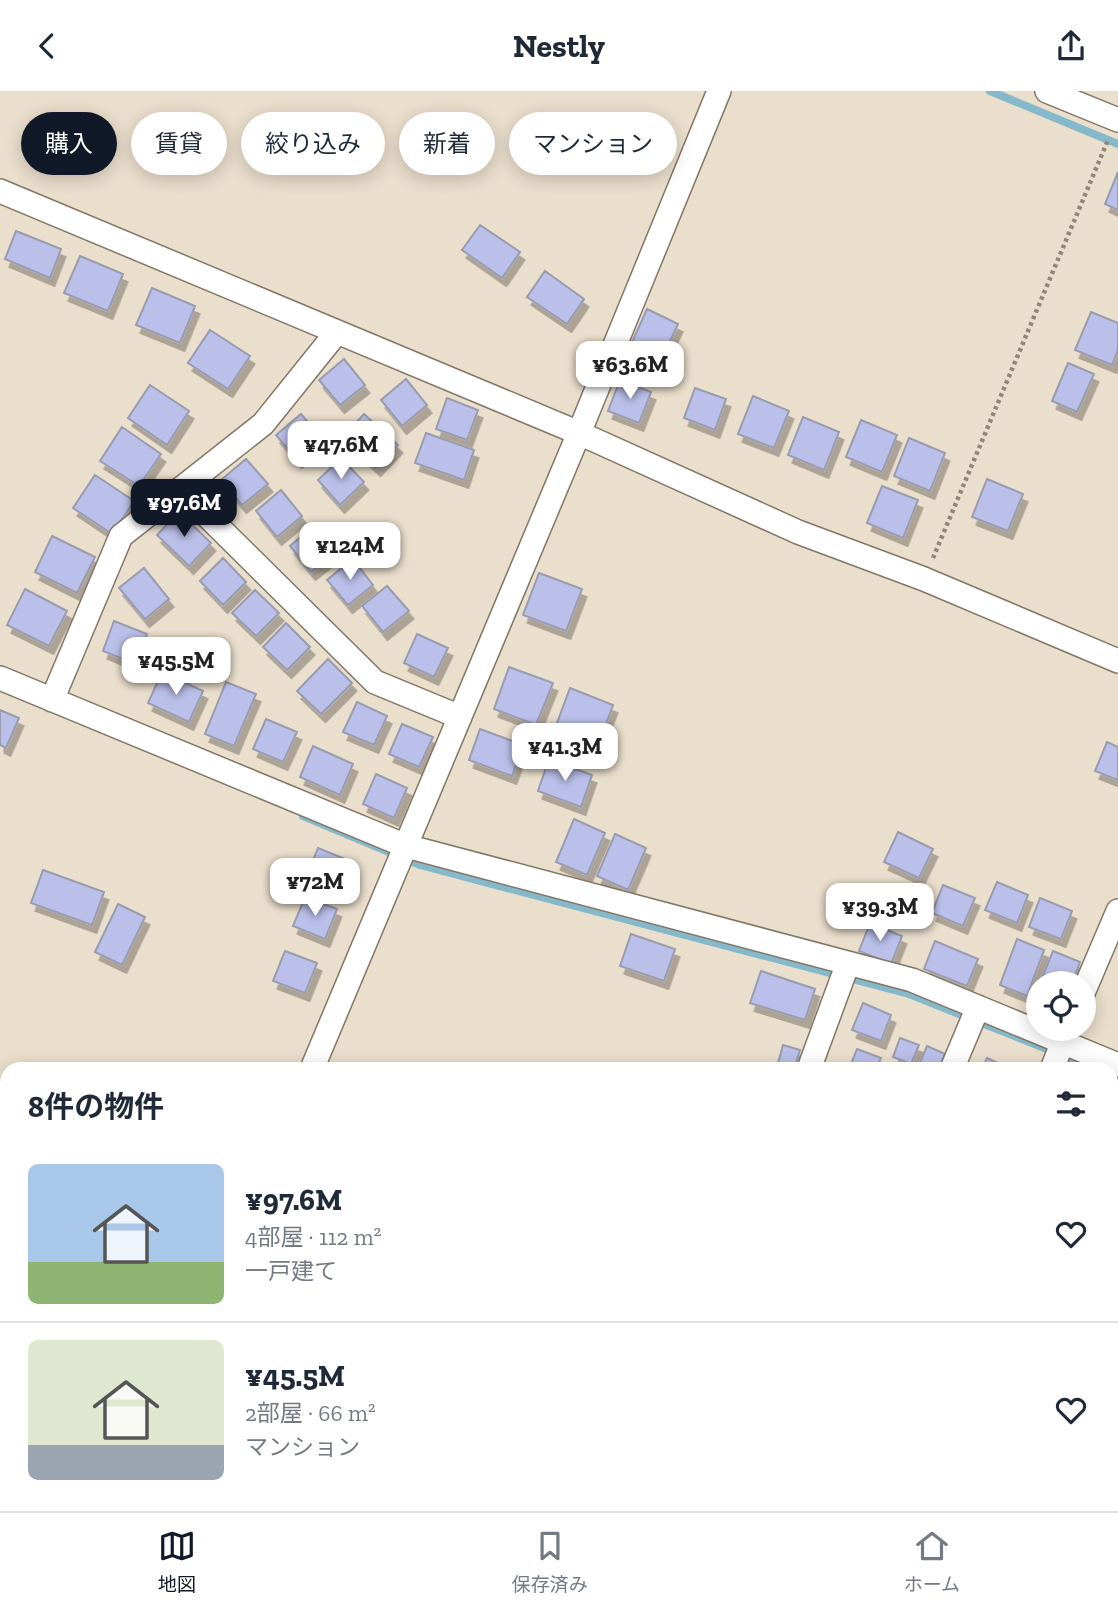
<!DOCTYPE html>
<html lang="ja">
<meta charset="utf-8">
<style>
body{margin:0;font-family:"Zilla Slab","Noto Sans JP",serif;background:#f2f2f3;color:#1f2937;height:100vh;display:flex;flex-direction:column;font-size:26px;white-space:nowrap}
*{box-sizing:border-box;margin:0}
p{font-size:23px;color:#747a83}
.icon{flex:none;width:38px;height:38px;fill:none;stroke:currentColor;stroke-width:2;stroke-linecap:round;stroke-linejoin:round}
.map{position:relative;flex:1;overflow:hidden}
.drawer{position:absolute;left:0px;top:971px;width:1118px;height:450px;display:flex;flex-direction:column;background:#fff;border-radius:21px 21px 0 0;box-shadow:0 4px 18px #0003}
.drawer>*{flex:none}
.guide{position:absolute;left:21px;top:21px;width:700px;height:63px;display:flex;gap:14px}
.fabs{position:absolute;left:1026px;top:880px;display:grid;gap:14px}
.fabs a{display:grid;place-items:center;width:70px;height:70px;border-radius:50%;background:#fff;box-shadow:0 4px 18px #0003;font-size:35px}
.price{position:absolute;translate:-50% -60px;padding:0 16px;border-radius:14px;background:#fff;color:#222;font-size:23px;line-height:46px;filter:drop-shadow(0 2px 4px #0008)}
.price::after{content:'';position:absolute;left:50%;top:42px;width:21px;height:16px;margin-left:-10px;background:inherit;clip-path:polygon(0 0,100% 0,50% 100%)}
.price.on{background:#111827;color:#fff}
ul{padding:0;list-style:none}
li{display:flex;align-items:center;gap:21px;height:175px;padding:0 28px}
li+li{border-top:2px solid #e0e1e3}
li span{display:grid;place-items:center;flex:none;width:196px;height:140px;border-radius:10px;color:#555}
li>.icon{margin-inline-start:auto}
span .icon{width:84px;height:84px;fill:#fffc;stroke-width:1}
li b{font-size:30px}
h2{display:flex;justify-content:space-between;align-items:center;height:84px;padding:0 28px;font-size:30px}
.tag{padding:0 24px;border-radius:32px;background:#fff;box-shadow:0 4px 18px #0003;font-size:24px;line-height:63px}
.tag.on{background:#111827;color:#fff}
header{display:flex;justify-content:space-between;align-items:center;height:91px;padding:0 28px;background:#fff;font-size:32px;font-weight:700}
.tab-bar{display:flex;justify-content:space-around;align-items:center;height:98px;border-top:2px solid #e0e1e3;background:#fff;font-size:19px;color:#747a83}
.tab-bar a{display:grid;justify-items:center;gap:4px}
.tab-bar .on{color:#111827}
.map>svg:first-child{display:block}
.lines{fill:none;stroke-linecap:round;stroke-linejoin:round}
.stream{stroke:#85b9c9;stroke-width:8}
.building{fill:#bbc0ea;stroke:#999bae;stroke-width:2;filter:url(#shadow)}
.street-casing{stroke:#827767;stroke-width:26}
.path{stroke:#8f877a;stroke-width:4.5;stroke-dasharray:3.5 3.5;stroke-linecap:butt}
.street{stroke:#fff;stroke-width:23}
</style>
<header><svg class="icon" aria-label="back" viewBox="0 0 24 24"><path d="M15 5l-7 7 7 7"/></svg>Nestly<svg class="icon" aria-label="share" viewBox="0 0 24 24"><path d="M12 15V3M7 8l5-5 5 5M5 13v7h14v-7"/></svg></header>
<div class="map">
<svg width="1118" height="1420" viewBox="0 0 1118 1420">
<defs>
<filter id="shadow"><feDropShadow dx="4.5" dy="8" stdDeviation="0" flood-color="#0004"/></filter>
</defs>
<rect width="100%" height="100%" fill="#eadecc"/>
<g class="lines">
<path class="stream" d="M990,0L1118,53
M303,725L420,774L909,903L1097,978
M1111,984L1118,987
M798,1414L813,1420"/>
</g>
<path class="building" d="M1118,81V119L1105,113Z
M480,134L520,161L502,187L462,159Z
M16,140L61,158L50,187L5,168Z
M80,165L123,183L108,220L64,202Z
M545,180L584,208L567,233L527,206Z
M152,197L195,215L180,252L136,234Z
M647,218L678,233L654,285L623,271Z
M1091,221L1118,232V258L1112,274L1075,259Z
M210,239L250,265L228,298L188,272Z
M344,268L365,294L340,314L319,289Z
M1068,272L1094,283L1077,321L1052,310Z
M406,288L427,314L402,335L381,309Z
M620,289L651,301L639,332L608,320Z
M150,294L189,320L167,354L128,327Z
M695,297L726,308L715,339L684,327Z
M753,305L789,320L774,357L738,343Z
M447,307L478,319L467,349L436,338Z
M301,323L323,349L297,369L276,344Z
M364,323L398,354L376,377L343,346Z
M803,326L839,341L824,379L788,364Z
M861,329L897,344L882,381L846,366Z
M122,336L161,363L139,395L100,370Z
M426,342L474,359L464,389L415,372Z
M909,347L945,362L930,400L894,385Z
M341,367L364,391L340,414L318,389Z
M246,368L268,393L242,414L221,389Z
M95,384L134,410L112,443L73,417Z
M987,388L1023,403L1008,440L972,426Z
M882,395L918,409L903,447L867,432Z
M281,399L302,425L277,446L256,420Z
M179,421L211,452L189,475L157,444Z
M315,434L337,460L311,481L290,455Z
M52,445L95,466L77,502L35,481Z
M223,467L246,491L223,514L200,490Z
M353,468L373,494L348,514L327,489Z
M144,477L169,508L145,528L119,497Z
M539,482L582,498L566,540L523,524Z
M387,495L409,520L383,541L362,515Z
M25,498L67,520L49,555L7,534Z
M255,499L279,522L256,545L232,522Z
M114,530L147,543L135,573L103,560Z
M286,532L310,556L287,579L263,556Z
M417,543L448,557L434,586L404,572Z
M328,568L352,592L321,623L297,600Z
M509,576L553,592L536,634L494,618Z
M162,581L203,600L189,631L148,612Z
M226,591L256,603L234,655L205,643Z
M570,597L613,614L597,656L554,640Z
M357,611L387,625L374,654L343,641Z
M0,619L19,627L6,657L0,654Z
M266,628L297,641L283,671L253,658Z
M402,633L433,646L419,676L389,663Z
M480,638L523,654L512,685L469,669Z
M1107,651L1118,656V689L1095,680Z
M313,655L353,673L340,704L300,686Z
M549,668L592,684L581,716L538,700Z
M376,683L407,697L394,727L363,713Z
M574,728L605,742L587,784L556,771Z
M898,741L933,758L919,787L884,771Z
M615,743L646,757L628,799L597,785Z
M318,757L350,770L339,800L306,787Z
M43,779L104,801L92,834L31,812Z
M997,791L1028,804L1017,832L985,819Z
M943,794L975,807L963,835L932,822Z
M305,806L337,818L325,848L293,835Z
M1040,807L1072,820L1061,848L1029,836Z
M118,813L145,826L122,874L95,861Z
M870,832L902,845L891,873L859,860Z
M631,843L675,858L664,890L620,875Z
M1017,848L1044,859L1027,905L1000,894Z
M935,850L978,868L967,895L924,878Z
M285,860L317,872L305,902L273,890Z
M1053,860L1080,871L1072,892H1040Z
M761,880L815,898L805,929L750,912Z
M863,912L891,924L881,950L852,939Z
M900,947L919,954L911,973L893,966Z
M783,954L800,959L794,978L777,976Z
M927,955L945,963L939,978H930L919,974Z
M857,958L881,967L876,978H849Z
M987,967L1002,974L1000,978H982Z
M0,1030L7,1033V1070L0,1067Z
M2,1098L7,1101V1123L0,1119Z
M0,1144L7,1147V1180L0,1177Z
M3,1228L7,1229V1259L0,1256V1234Z
M83,1414H120L117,1420H99Z
M888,1414H930L927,1420H885Z"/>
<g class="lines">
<g class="street-casing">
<path id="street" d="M1047,0L1118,29
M0,100L579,342L798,441L924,488L1118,570
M180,398L375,591L460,626
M0,587L406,755L912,889L1118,974
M52,609L121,445L263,333L337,241
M1083,902L1118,820
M312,978L579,342L719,0
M809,978L848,872
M952,978L978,916
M1052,978L1068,938
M0,1011L7,1014
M0,1209L7,1212
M966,1414L980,1420
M136,1420L139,1414"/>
</g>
<path class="path" d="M933,467L1108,49"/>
<use href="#street" class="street"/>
</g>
</svg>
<div class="fabs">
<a><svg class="icon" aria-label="locate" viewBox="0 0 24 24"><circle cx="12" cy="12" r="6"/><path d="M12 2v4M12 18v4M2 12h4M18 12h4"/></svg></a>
</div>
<b class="price" style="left:630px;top:310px">¥63.6M</b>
<b class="price" style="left:341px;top:390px">¥47.6M</b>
<b class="price on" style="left:184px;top:448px">¥97.6M</b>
<b class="price" style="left:350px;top:491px">¥124M</b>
<b class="price" style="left:176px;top:606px">¥45.5M</b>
<b class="price" style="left:565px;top:692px">¥41.3M</b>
<b class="price" style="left:315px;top:827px">¥72M</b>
<b class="price" style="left:880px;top:852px">¥39.3M</b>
<div class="guide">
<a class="tag on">購入</a>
<a class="tag">賃貸</a>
<a class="tag">絞り込み</a>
<a class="tag">新着</a>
<a class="tag">マンション</a>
</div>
<section class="drawer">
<h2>8件の物件<svg class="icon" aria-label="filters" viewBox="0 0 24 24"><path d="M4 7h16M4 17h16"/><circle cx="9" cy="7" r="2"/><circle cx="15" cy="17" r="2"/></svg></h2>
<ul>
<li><span style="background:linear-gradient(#a9c7e8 70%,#8fb573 0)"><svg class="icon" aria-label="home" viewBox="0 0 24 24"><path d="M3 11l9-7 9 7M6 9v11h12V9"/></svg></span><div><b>¥97.6M</b><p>4部屋 · 112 m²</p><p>一戸建て</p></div><svg class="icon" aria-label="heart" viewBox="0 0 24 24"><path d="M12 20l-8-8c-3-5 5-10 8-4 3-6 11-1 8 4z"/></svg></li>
<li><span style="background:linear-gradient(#dfe7d0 75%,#9aa5b1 0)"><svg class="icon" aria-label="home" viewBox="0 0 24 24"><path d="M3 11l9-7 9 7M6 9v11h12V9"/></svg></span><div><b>¥45.5M</b><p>2部屋 · 66 m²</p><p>マンション</p></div><svg class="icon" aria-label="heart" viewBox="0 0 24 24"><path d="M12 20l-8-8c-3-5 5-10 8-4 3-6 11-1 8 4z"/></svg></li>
</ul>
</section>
</div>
<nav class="tab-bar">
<a class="on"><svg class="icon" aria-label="map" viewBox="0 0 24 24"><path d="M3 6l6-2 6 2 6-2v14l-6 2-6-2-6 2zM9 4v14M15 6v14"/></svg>地図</a>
<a><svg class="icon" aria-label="saved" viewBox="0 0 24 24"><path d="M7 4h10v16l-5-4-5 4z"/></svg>保存済み</a>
<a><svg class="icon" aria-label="home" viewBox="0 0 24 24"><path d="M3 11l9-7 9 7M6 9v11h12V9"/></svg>ホーム</a>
</nav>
